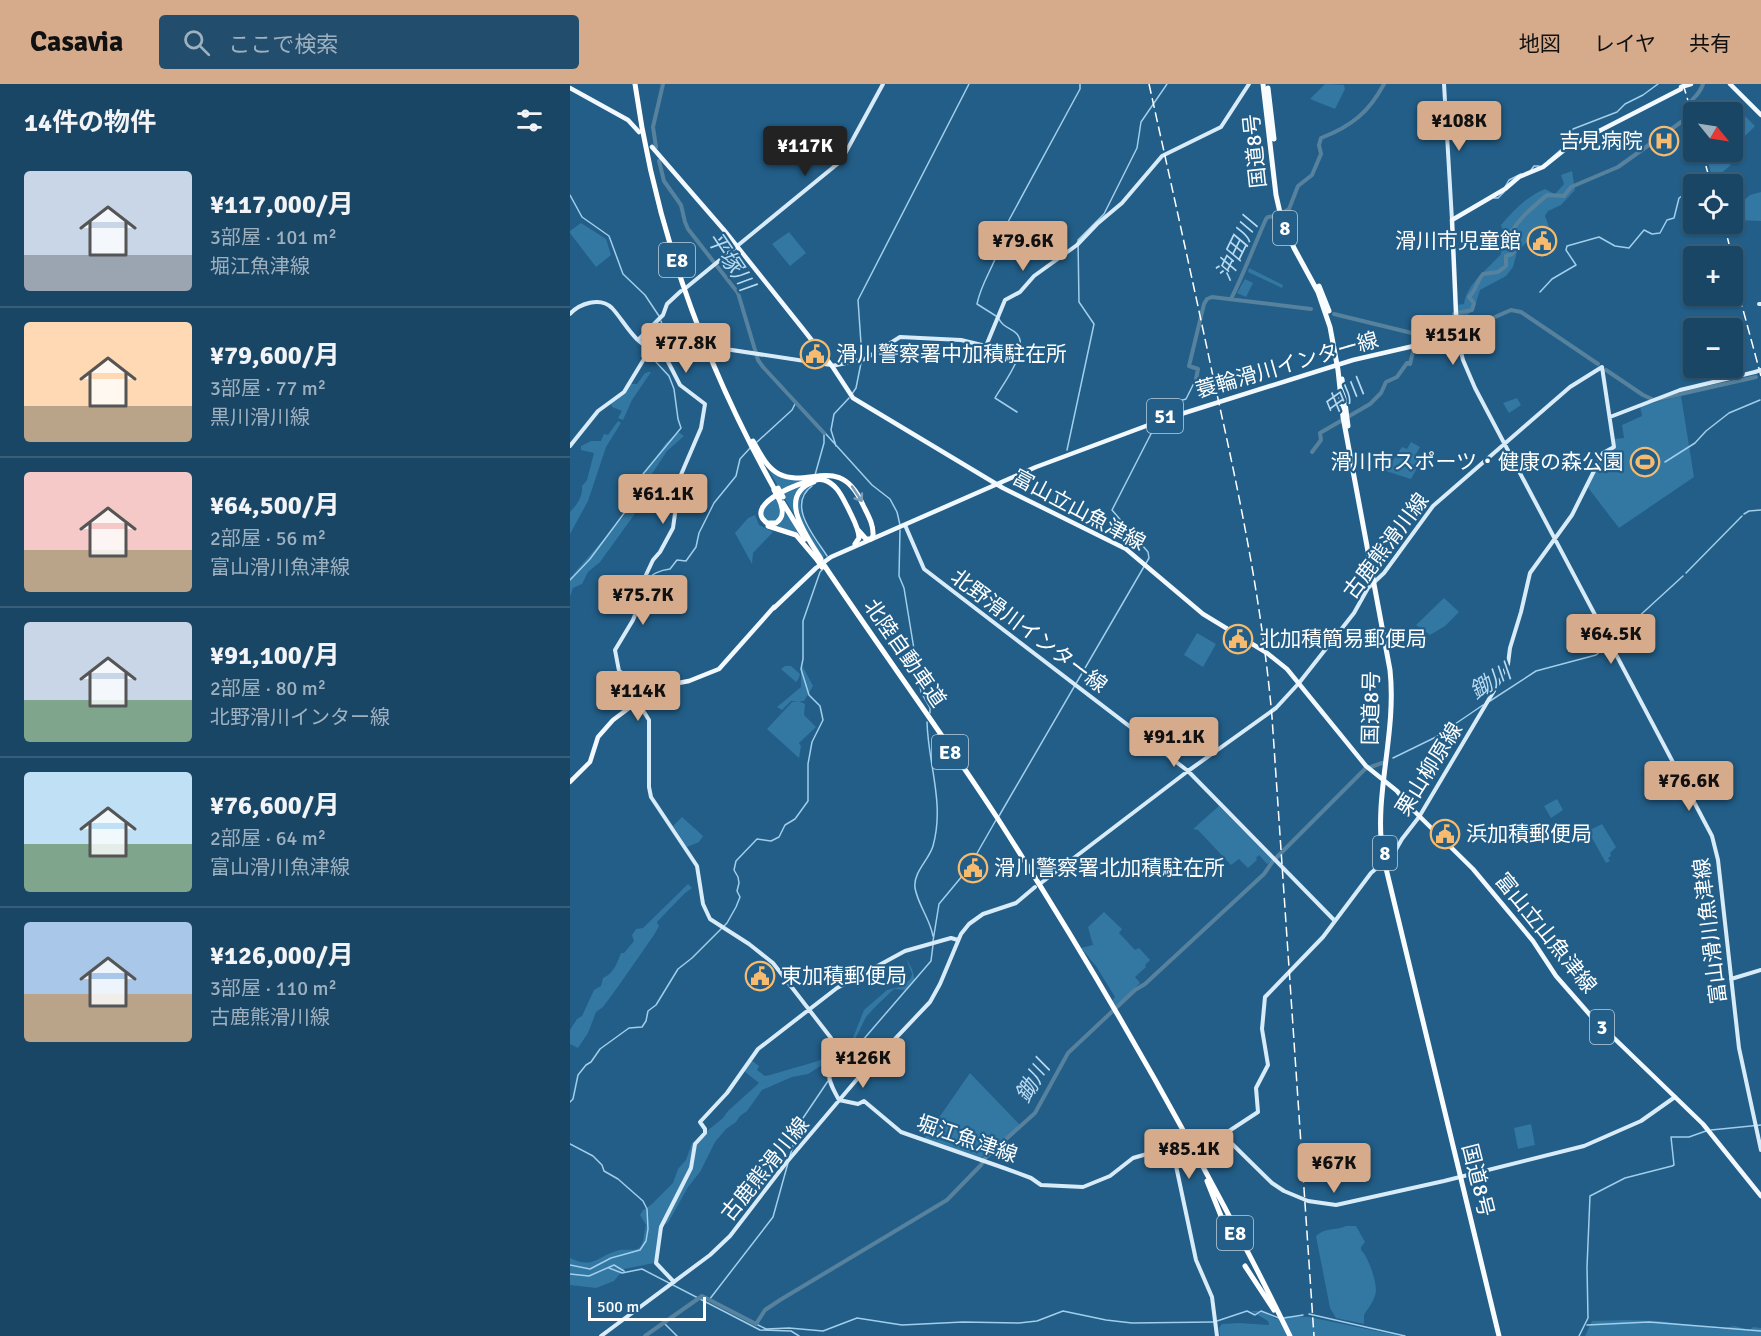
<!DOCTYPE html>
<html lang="ja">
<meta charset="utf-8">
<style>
body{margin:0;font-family:Signika,"Noto Sans JP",sans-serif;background:#234d6c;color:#f1f3f6;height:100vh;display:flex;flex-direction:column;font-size:22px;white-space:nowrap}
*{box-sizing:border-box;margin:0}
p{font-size:20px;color:#9fb1bf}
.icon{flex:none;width:33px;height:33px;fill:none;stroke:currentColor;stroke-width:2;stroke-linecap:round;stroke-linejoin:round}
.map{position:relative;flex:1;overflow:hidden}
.drawer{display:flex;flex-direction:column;background:#1a4666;width:570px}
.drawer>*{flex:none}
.needle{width:39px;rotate:120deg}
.buttons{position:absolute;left:1113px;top:18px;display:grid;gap:12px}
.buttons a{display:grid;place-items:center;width:60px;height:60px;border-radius:6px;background:#1a4666;box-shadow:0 2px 4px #0004,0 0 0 2px #385e7a;font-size:30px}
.scale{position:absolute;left:18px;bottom:15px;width:118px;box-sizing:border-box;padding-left:6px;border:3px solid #fff;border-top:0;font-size:16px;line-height:21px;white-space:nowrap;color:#fff;-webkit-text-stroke:4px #225e88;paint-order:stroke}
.price{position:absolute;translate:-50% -51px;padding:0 14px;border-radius:6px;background:#d6ab8b;color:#111;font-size:20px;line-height:39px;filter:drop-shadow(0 2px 3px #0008)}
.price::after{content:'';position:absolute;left:50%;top:36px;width:18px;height:14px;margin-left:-9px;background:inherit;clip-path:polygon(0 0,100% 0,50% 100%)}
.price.current{background:#222;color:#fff}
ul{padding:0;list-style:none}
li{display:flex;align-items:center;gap:18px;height:150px;padding:0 24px}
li+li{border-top:2px solid #385e7a}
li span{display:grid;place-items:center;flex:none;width:168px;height:120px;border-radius:6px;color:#555}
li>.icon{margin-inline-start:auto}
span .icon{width:72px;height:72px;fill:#fffc;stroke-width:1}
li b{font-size:26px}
h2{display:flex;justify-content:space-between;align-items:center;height:72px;padding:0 24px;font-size:26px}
header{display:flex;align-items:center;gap:36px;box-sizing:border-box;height:84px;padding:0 30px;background:#d6ab8b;color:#111}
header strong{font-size:28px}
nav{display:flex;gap:33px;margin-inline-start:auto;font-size:21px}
.search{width:420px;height:54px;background:#234d6c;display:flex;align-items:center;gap:15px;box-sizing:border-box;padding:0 21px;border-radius:6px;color:#9fb1bf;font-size:22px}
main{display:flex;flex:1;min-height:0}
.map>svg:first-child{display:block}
.green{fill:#3377a3}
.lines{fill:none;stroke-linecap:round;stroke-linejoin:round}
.stream{stroke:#a1ceeb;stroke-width:1.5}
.river{stroke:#57829e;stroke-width:4}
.secondary{stroke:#d8ebf8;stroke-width:4}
.primary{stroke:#f1f8fe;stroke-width:4.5}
.trunk{stroke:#f8fcfe;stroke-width:5}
.motorway{stroke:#fff;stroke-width:5}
.rail{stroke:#fff;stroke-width:1.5;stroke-dasharray:10 4.5;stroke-linecap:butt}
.secondary-bridge{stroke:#d8ebf8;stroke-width:4}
.motorway-bridge{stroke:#fff;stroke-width:5}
.oneway{stroke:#7a9eb8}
.labels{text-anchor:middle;stroke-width:4.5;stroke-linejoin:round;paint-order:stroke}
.shield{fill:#225e88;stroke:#bdcfdb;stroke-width:1.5}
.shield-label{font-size:20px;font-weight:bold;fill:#fff}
.poi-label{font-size:21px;fill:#fff;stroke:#225e88;text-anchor:start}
.street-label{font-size:21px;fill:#fff;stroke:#225e88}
.water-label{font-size:22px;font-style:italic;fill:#b9dbf1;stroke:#225e88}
</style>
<header>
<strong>Casavia</strong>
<div class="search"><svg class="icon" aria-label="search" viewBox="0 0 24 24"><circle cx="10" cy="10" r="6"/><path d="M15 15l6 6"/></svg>ここで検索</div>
<nav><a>地図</a><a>レイヤ</a><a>共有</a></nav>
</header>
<main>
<section class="drawer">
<h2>14件の物件<svg class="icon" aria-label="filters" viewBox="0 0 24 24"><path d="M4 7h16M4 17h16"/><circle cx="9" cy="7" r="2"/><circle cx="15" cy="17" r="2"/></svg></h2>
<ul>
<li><span style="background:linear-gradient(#c9d6e8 70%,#9aa5b1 0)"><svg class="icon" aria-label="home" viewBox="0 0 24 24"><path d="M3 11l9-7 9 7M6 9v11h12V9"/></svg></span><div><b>¥117,000/月</b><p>3部屋 · 101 m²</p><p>堀江魚津線</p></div></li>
<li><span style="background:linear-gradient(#ffd9b3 70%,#b9a48a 0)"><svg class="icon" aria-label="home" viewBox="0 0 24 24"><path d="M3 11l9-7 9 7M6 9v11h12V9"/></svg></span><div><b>¥79,600/月</b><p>3部屋 · 77 m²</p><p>黒川滑川線</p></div></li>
<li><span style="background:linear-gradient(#f6c9c9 65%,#b9a48a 0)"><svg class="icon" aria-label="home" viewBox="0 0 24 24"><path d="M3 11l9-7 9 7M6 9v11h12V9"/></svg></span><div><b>¥64,500/月</b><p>2部屋 · 56 m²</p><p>富山滑川魚津線</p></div></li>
<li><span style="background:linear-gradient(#c9d6e8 65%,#7fa58c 0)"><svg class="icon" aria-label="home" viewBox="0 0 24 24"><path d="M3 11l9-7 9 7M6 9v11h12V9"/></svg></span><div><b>¥91,100/月</b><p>2部屋 · 80 m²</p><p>北野滑川インター線</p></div></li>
<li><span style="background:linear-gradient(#bfe0f5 60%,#7fa58c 0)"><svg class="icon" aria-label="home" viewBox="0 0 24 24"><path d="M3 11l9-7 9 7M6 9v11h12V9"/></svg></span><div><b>¥76,600/月</b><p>2部屋 · 64 m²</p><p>富山滑川魚津線</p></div></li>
<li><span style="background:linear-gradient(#a9c7e8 60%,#b9a48a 0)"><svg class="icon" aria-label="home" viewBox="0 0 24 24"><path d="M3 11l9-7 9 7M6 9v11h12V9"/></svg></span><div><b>¥126,000/月</b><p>3部屋 · 110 m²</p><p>古鹿熊滑川線</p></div></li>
</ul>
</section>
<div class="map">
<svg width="1191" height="1252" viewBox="0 0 1191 1252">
<rect width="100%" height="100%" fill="#225e88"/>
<path class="green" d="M755,0L774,1L775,5L765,25L740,15Z
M1160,21L1169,28L1167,31L1169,36L1175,32L1185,42L1174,53L1163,43L1162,28H1155Z
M1148,69L1161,81L1143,96L1138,78Z
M1002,87L1005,106L991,121L978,127L975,132L979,143L958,157L947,168L943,183L936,192L910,206L905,222L898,231L887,232L886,221L894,220C897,199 918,185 931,170L930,162L935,155L931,141C943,127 957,112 975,105L985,110L994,100L991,91Z
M1191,108V137L1163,136C1162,115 1168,122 1180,111Z
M11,139L36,155L41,171L26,183L0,149V147Z
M219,148L236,169L220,182L202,160Z
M679,184L713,201L712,204L678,188Z
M675,195L683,199L676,213L667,209Z
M79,288H81L62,316L53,336L48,334L52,327L42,323L41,319L60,300H67L75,289Z
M1111,312L1124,393L1049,444L1016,401L1031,373L1041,366L1043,355L1054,354L1052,341L1072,332L1070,322Z
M947,314L951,321L939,329L933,319Z
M48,337L51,339L36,363L18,417L0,450V428C7,421 13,412 12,402L17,396L24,369L11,366V362L21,357H31L34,350L38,351Z
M108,348L114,352L97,367L74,402L64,431L30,478L18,488L12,500L3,504L0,513V494L54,432L71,393L96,359Z
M841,358L850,363L846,370L852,375L841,395L816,387L832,363L837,365Z
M197,383L204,389L235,395L210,406Z
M234,400L229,407L227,435L212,410Z
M241,402C239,405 234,408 232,412C223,429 247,458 255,472L252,474L232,440L227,417L232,407Z
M206,414L211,429L208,436L197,438L192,428L196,421Z
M214,424L230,452L222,447L203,443Z
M185,431L189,441L203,448L183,469L182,480L165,449L178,434Z
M874,514L889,528L875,542L860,551L846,541Z
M627,549L646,560L633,583L614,571Z
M215,582H221L230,590L229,594L226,598L211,585Z
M231,583H233L243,602L234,617H229L235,620L234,631L246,643L229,659L231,662L229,674L197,645L222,618L228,617H221L212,626L207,623L231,603Z
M987,715L993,726L981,734L974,722Z
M649,722L702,776L697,780L689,771L686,774L687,776L678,784L669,775L661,781L628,746L623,745Z
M112,733L133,752L129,758L117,763L103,742Z
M1032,740L1046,763L1040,769L1041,772L1038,774L1040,777L1036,779L1018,747Z
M118,800L122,804L115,809L87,838L89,842L84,851L47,904L33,923L26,928L18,949L8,964L0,960V946L7,935L12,932L24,906L31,902L33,894C44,889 47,879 51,869H54L64,857L62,851L66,845L73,844Z
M534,828L552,845L549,849L565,866L569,864L580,876L575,881L576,883L565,893L570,899L546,923L542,917L545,913L526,882L511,864L523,861L518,843Z
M336,874L342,885L345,896L337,906L324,905L304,924L296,933L285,955L268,976L261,995L265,973L238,990L222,993L192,1006L177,1027L170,1032L166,1038L156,1045L145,1058L130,1088L118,1103L99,1137L96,1140H91L84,1179L54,1185L44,1197L26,1204L0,1201V1174C24,1186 28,1171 50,1166C55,1165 64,1167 69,1164C74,1161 74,1147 76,1141L70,1131L73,1126L81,1121L103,1099L108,1085L116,1076L122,1059L153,1034L158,1027L189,999L174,987L181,976L189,982L187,986L195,992L200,991L248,977L278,960L283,954L294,926L317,906L334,902L341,894L342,890Z
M400,989L450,1041L411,1074L354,1055Z
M961,1040L965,1061L948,1065L944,1044Z
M776,1142H786L795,1158L791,1163V1166C798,1172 806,1196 806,1206C806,1215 798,1224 794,1231V1240L766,1234L760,1224L746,1152C756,1143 765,1147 776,1142Z
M681,1227H692L706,1235L717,1232L739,1233L830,1252H650L649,1244L652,1240L669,1239L699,1241L698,1237Z
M1057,1236L1089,1237L1150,1245L1164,1242L1180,1246L1183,1243L1191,1244V1252H1015L1022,1237Z"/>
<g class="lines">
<path class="stream" d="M978,77L995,62L1003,45L1047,28L1055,20L1073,11L1088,0
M961,86L964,82H969
M1129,100L1139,97
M935,103L939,96L951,90
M0,111L12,133L39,152L53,190L75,211L89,232
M924,114H928L934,108
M970,208L982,195L1006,181L996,166L997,162L1029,153L1045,162L1059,164L1074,146L1082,150L1090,149L1097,136L1104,134L1109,114L1124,104
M426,232L407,220C412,194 430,176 432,149L510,5V0
M429,235C433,244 442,244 447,250C460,266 433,300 425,314L447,328
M282,310L286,304L292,274L288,216L399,0
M589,336L592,330L600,326L606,318L616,315L626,295
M255,349L302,401L320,415L327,428L330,441
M187,358L222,326L226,318
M266,362L261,346L264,330L279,314
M497,366L524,240L509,218L508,156L534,130L567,64L571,38L597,0
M1095,378L1125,359L1136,347L1159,329L1190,316
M245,391L254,359V349
M242,402C216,421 245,453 257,472
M1174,430L1179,427L1191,426
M330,446L329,492L334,504L351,608L360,624V629
M1116,489L1172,432
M0,496L20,475L58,424L73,390L111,344L108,335L104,305L99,292L86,278L87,257L93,243L91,237
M76,498C80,490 91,486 100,485L107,476L116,477L126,463L129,449L144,419L166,392L170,375L181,363
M43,529L73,505
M1042,557L1113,492
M920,617L966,587L1026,571L1038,561
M357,638C358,680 375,719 363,762C359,776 343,788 345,804C348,821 360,835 363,852
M823,674L866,653L913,621
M429,732L579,474L578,468L542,426L586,340
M363,857L369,820L398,785L426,736
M261,993L361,877L363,861
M0,1018L3,1015L8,991L16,981L21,978L30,965L59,944L72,943L76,937L78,927L86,921L108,885L122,874L157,839L166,823L170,813L167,807L169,799L168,793L164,786L166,777L187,755L201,757L209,753L215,741L225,735L238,717V680L242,658L253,636L250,622L239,611L231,585L233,575V537L250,488L253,485
M1141,1046L1191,1041
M0,1060L23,1072L32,1081L34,1087L48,1095L73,1117L77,1125L78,1145L76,1157L70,1166L41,1174L20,1185L0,1181
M220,1072L229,1040L258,997
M39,1184L52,1189L72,1185L190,1246L221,1247L229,1252
M0,1190L19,1192L44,1181L54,1187
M139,1216L203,1133L218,1079
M739,1230L835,1252
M714,1234L733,1231
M647,1237L677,1227L685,1231L691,1227L709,1234
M93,1238L107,1252
M186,1240L196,1245L219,1244L253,1247L287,1234L332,1241L393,1238L449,1239L467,1237L493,1227L536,1236L562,1239L643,1238
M1017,1241L1079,1238L1191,1247
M1009,1252L1018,1234L1017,1183L1020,1112L1055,1094L1102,1082L1104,1081L1101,1053H1119L1136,1047"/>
<path class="river" d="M86,63L83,43L93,0
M89,77L94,97L111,121L115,138L118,145L168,209L188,276L193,283L254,349
M661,215C674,189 684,162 696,135L698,133L708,132L719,125L728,102L742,91L751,70L749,61L751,54C782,42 799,28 814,0
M764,230L850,251L872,255
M884,251L941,226L951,228L1028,280
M1036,286L1073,311L1084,316L1186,293
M626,295L628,285L619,282L634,220L637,215L642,213L741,225
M742,368L751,356L750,349L800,320L811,309L816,298L827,293L837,279L840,280L846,256L854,255L856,249L881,243L884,230L902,226L904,219L899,213C906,206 907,197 913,190L928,188L936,182V172L942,170L945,165L940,150C950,133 962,124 977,111L994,112L1001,103L1048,83L1114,36C1117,31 1116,25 1118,21C1123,13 1129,12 1133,0
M75,1252L132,1212L186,1240L195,1226L210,1216L377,1116L411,1081L415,1074L465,1029L498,969L565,906L575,900L694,790L703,777L795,685L812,679"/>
<path class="secondary" d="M874,0L882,136
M117,203L271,77L313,0
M1189,220H1191
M0,230C9,220 30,212 42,224C55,238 64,260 85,266C99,269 118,262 132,262
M887,252L893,276L905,304L1142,752L1148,776L1169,964L1191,1066
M69,255L93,231L97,220L111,207
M142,263L261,281
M92,266L110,301L135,320L131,344L110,393L103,444L90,468L83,476L75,493L73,510L63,536L45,566L49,587L66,599V615L79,636V703L81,713L127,782L133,820L140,835L179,860L203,879L261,954C269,966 260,976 259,988C258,998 265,1008 269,1016L288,1020L294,1017L331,1048L434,1084L461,1094L471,1101L513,1103L540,1092L563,1074L612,1060
M262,282L295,275L330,253L391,256L416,262L435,216L450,208L464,192L507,161L527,140L552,119L592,72L651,43L679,0
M1040,333L1110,306L1185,288
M0,362L28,327L54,308L74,275L85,266
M335,441L354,485L618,687L765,837
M471,799L618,687L706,624L729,599L784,529L798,504L814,489L863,422L1000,303L1032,283L1044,363L1033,369L1002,431L960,489L951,528L940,564L938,580L928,600L849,733L832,755L824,769L801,789L753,853L695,913L692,945L698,981L686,1004L688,1028L656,1049L622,1057
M1161,895L1191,886
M652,1050L702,1099L714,1107L738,1117L766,1121L874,1097L1014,1062L1071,1037L1105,1013
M602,1063L626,1176L642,1213L647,1252
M104,1198L86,1179L91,1143L121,1084L125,1060L135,1049V1045L130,1038L157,1009L188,965L267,904L335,867L381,854L388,856
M31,1252L140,1171L160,1152L216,1079L288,994L360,918L370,900L391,850L399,840L413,830L446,819L465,803"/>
<path class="primary" d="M1160,0L1191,31
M0,4L58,36L69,48
M82,63L154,146L233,245L262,282L283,314L433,404L556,465L633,530L697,569L717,585L796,682L827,707L839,722L903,785L963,857L986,892L1021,932L1133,1040L1191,1112
M204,524L246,484L261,473L466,383L592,336L783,276L887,252L882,136L935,105L949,93L973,83L998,63L1111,5V3L1121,0
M0,698L20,678L28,653L43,636L87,603L119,597L149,585L204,523"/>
<path class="trunk" d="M693,0L706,111L711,133L724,164L748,208L760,243L768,286L773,333L820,586C827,650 803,712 813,772L929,1252
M698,4L704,55
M749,202L759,227
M772,295L778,342"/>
<path class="motorway" d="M65,0C85,144 134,279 205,406
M183,357C190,369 196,383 209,390C239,405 270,369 293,421C298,431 304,441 303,452L301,455H296L288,446
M244,398C205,411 238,454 251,475
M209,415C213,424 215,433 206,439H197C193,436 190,433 191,428C192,413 241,392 254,396C267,400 272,413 278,424C282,433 289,444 289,454L285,460
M213,419L235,455
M198,442L226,451L248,477
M254,481C311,566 372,649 428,735C535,902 633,1074 720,1252
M637,1097L655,1142
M675,1182L704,1226"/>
<path class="rail" d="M579,0C601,99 623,198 644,297C669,408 692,519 702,633L744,1252
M1113,0L1124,37
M1132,68L1141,100
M1154,140L1162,172
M1162,185L1191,292"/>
<path class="secondary-bridge" d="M1185,288L1191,286"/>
<path class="motorway-bridge" d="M208,404L213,413
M204,406L209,415
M248,477L252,483"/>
</g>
<defs><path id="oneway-shaft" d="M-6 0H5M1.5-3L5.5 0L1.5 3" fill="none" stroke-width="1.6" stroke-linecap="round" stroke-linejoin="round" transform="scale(1.5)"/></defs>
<use class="oneway" href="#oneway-shaft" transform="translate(287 410) rotate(56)"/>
<defs>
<g id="hospital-ring" transform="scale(1.5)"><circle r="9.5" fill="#225e88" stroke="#f6bb6f" stroke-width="1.5"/><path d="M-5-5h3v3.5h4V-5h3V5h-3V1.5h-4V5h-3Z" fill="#f6bb6f"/></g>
<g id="civic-ring" transform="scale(1.5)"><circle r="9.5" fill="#225e88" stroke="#f6bb6f" stroke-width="1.5"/><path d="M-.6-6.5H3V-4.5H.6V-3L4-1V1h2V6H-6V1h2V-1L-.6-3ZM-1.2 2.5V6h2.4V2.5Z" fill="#f6bb6f"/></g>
<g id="stadium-ring" transform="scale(1.5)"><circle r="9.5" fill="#225e88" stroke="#f6bb6f" stroke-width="1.5"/><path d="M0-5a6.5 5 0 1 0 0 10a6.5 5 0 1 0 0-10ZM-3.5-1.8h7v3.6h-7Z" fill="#f6bb6f"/></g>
</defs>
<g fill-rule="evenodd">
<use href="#hospital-ring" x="1094" y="57"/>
<use href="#civic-ring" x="972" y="157"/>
<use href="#civic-ring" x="245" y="270"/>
<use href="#stadium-ring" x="1075" y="378"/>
<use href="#civic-ring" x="668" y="555"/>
<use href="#civic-ring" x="875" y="750"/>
<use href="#civic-ring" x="403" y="784"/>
<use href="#civic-ring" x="190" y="892"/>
</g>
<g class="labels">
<g class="shield">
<rect x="703" y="127" width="24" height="34" rx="4.5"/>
<rect x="89" y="159" width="36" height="34" rx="4.5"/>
<rect x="577" y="315" width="36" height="34" rx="4.5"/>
<rect x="362" y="651" width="36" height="34" rx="4.5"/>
<rect x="803" y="752" width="24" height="34" rx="4.5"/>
<rect x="1020" y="926" width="24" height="34" rx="4.5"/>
<rect x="647" y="1132" width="36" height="34" rx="4.5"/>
</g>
<g class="shield-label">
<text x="715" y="151">8</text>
<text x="107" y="183">E8</text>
<text x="595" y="339">51</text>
<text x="380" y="675">E8</text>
<text x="815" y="776">8</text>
<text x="1032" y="950">3</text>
<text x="665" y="1156">E8</text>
</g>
<g class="poi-label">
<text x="1073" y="64" text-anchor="end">吉見病院</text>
<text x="951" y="164" text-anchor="end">滑川市児童館</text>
<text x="266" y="277">滑川警察署中加積駐在所</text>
<text x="1054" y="385" text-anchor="end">滑川市スポーツ・健康の森公園</text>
<text x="689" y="562">北加積簡易郵便局</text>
<text x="896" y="757">浜加積郵便局</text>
<text x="424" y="791">滑川警察署北加積駐在所</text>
<text x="211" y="899">東加積郵便局</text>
</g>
<g class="street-label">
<text transform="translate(685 67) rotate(-96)" y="7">国道8号</text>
<text transform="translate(717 281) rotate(-16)" y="7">蓑輪滑川インター線</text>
<text transform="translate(509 426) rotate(28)" y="7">富山立山魚津線</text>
<text transform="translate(816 462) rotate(-53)" y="7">古鹿熊滑川線</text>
<text transform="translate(459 547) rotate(37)" y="7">北野滑川インター線</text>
<text transform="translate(335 569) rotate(55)" y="7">北陸自動車道</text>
<text transform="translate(801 624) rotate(-89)" y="7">国道8号</text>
<text transform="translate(859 685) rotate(-58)" y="7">栗山柳原線</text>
<text transform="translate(1140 847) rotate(-97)" y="7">富山滑川魚津線</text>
<text transform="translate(976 849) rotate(51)" y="7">富山立山魚津線</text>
<text transform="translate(397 1055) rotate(19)" y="7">堀江魚津線</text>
<text transform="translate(195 1085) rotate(-51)" y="7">古鹿熊滑川線</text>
<text transform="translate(908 1096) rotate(76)" y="7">国道8号</text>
</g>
<g class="water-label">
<text transform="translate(666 165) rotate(-64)" y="8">沖田川</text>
<text transform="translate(161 177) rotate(56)" y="8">平塚川</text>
<text transform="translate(773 313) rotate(-36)" y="8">中川</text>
<text transform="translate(920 597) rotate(-33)" y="8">鋤川</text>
<text transform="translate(462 997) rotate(-59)" y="8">鋤川</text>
</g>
</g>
</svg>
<div class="buttons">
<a><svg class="needle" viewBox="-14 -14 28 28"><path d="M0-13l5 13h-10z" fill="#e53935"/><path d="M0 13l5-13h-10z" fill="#9fb1bf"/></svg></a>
<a><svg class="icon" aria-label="locate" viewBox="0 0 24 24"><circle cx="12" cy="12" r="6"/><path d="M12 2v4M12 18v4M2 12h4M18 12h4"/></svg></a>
<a>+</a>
<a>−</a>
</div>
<div class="scale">500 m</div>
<b class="price" style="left:889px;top:68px">¥108K</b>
<b class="price current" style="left:235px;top:93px">¥117K</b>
<b class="price" style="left:453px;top:188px">¥79.6K</b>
<b class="price" style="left:883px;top:282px">¥151K</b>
<b class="price" style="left:116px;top:290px">¥77.8K</b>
<b class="price" style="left:93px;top:441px">¥61.1K</b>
<b class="price" style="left:73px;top:542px">¥75.7K</b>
<b class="price" style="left:1041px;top:581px">¥64.5K</b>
<b class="price" style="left:68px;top:638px">¥114K</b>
<b class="price" style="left:604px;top:684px">¥91.1K</b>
<b class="price" style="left:1119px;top:728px">¥76.6K</b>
<b class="price" style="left:293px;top:1005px">¥126K</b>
<b class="price" style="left:619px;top:1096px">¥85.1K</b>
<b class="price" style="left:764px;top:1110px">¥67K</b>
</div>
</main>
